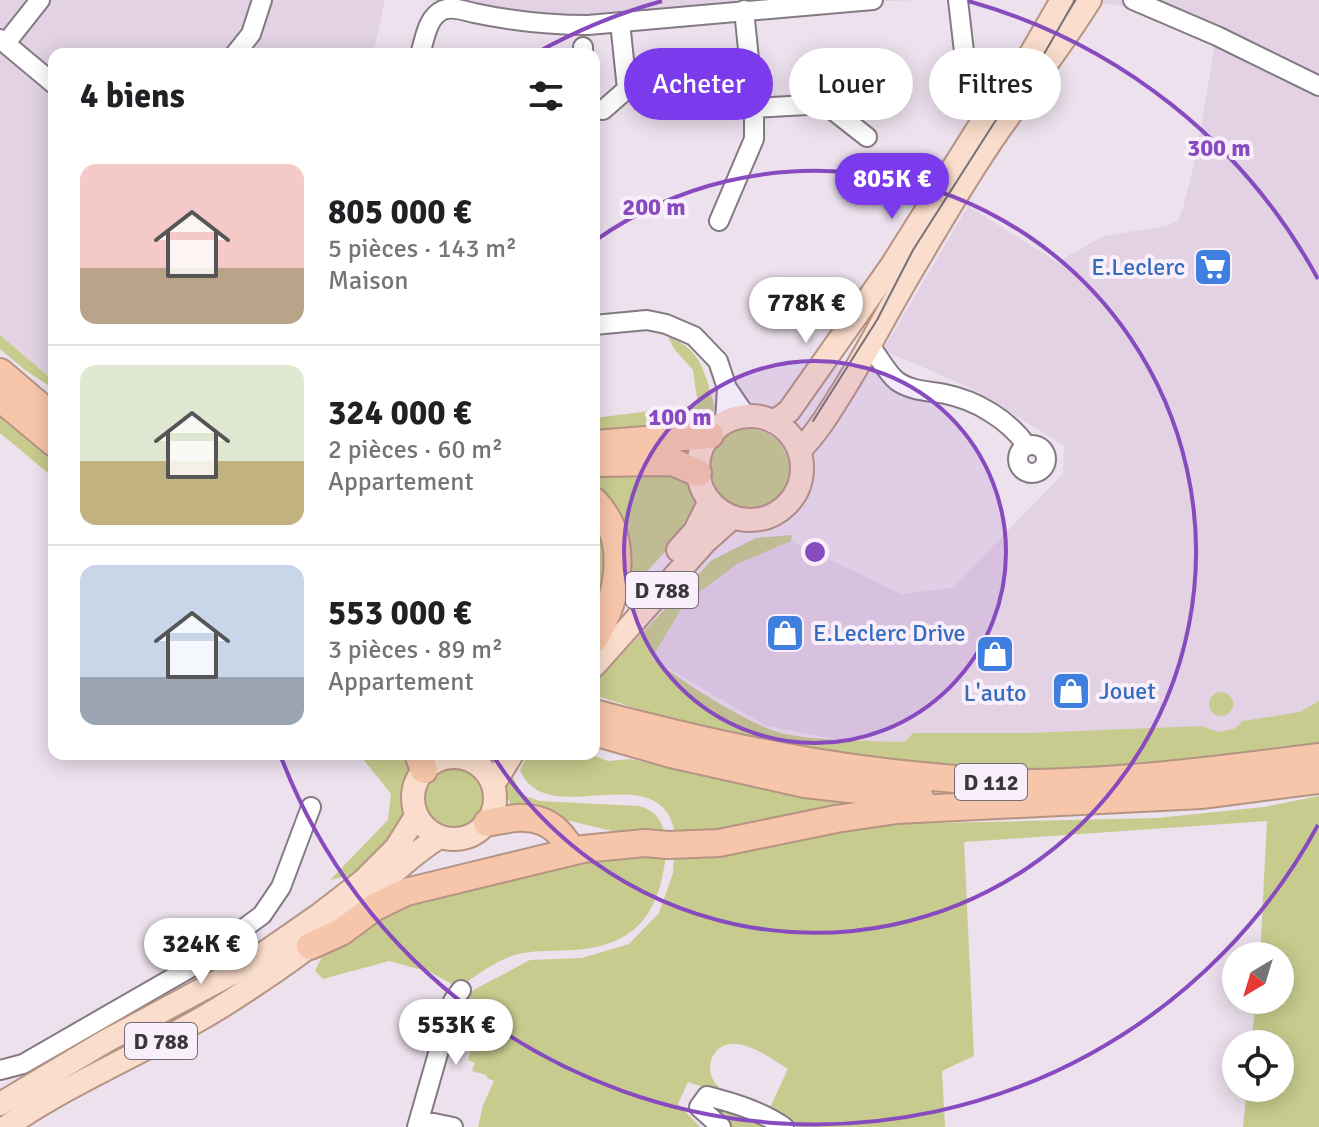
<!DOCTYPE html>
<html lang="fr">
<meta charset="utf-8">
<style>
body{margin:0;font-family:Signika,sans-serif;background:#f2f2f2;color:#202124;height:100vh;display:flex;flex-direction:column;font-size:30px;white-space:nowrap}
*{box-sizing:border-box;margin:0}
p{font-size:26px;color:#757577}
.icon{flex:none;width:44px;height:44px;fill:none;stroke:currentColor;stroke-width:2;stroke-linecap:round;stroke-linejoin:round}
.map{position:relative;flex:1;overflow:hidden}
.side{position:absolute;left:48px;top:48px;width:552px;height:712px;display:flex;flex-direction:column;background:#fff;border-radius:16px;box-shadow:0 4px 20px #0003}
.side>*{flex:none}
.top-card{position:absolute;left:624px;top:48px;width:574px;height:72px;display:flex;gap:16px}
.needle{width:52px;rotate:218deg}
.fabs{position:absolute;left:1222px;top:942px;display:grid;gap:16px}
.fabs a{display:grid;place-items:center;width:72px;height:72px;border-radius:50%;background:#fff;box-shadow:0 4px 20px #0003;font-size:40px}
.price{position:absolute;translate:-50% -68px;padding:0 18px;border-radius:28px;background:#fff;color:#222;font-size:26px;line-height:52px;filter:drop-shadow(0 2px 4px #0008)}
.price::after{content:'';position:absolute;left:50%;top:48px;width:24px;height:18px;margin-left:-12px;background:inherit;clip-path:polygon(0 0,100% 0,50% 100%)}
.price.selected{background:#7c3aed;color:#fff}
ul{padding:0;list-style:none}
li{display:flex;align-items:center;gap:24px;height:200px;padding:0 32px}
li+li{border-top:2px solid #e0e0e0}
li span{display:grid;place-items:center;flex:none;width:224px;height:160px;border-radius:16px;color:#555}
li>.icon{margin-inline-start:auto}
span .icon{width:96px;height:96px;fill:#fffc;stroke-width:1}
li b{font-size:34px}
h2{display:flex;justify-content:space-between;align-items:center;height:96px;padding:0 32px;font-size:34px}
.chip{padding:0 28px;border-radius:36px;background:#fff;box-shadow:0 4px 20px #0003;font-size:28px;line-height:72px}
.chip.selected{background:#7c3aed;color:#fff}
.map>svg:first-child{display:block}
.built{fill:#e2d2e4}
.green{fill:#c7cb8d}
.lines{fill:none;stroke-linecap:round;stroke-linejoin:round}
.minor-casing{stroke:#837a84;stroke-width:22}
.major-casing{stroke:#b59483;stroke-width:26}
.highway-casing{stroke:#b59483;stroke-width:30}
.minor{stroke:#fff;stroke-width:18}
.major{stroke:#faddcc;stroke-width:22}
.highway{stroke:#f7c6aa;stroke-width:26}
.tram{stroke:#787179;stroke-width:2}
.ring{fill:none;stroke:#884abf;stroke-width:4}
.labels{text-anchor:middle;stroke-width:8;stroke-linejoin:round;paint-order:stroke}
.shield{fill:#f9effa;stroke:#736e74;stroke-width:2}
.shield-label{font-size:22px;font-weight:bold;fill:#3a363b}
.shop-label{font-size:24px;fill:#366cbe;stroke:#f9effa;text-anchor:start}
.centre{fill:#884abf;stroke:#f9effa;stroke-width:4}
.ring-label{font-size:24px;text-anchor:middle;font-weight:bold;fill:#884abf;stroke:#f9effa;stroke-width:8;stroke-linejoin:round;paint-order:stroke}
</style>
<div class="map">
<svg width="1319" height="1127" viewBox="0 0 1319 1127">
<rect width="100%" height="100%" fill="#ece1ed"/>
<path class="built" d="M0,0H385L373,54H54V381L0,335Z
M428,0H929L738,5L548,19Z
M1078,0H1319V722L1265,731L897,751L766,726L652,659L685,603L737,564L791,541L901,594L952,588L1063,474L1064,446L973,389L883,350L968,206L1057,262L1104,236L1166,226L1177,221L1182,211L1195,161L1215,45L1169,21L1118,5Z"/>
<path class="green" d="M0,335L54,381V389L25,370L0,349Z
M668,337C703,349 705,376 715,408L708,421L673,427L594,431V418L698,405L693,370L675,350Z
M0,413L54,459V478L0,433Z
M709 469a40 40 0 1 1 80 0a40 40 0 1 1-80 0Z
M594,470H671L688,480L695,502L690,524L633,587L625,582L594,493Z
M594,519C613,548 610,584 594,614Z
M792,535L791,541L737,564L685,603L652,658C679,680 748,724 781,733C815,741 869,741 905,742L913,733H1029L1202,726L1218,732L1234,729L1243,721L1300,712L1319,701V746L1073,773L903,766L724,736L594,695V683L712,560L756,538Z
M1209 704a12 12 0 1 1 24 0a12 12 0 1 1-24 0Z
M359,754H413L402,827L357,874L330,880L388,820L391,794Z
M528,754H589L608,761L630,759L773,790L870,805L677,840C674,831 672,818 666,811C634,770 543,826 520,770Z
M423 798a31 31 0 1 1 62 0a31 31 0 1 1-62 0Z
M512,776L523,795L539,801L639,806C656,811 663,821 665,838L637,837L512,807L505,793L506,779Z
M1319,796V1127H1243L1247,1088H1280V1044H1251L1256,1000H1280V956H1260L1267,821L964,842L974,1056L942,1071L945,1127H798L768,1112L788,1069C772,1059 755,1046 737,1044C712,1041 701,1071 719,1087L718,1092L688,1082L678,1104L700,1127H478L483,1105L494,1081L487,1078L486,1075L472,1071L475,1063L468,1060L472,1047L448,1040L458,1000L468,993L530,960L582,958L629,944L659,913L673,873L674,854L704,855L892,824L1157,818L1264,807Z
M666,853C660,912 637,946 574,950C556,951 537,950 518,954C498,959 475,976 459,988L430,972L389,961L323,979L315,971L323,954L395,906L542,866Z
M718,1110H723L770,1127H728L715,1113Z"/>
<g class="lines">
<g class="minor-casing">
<path id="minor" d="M958,0L969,95
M1133,0L1217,36L1319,86
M620,22L627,89
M0,39L54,84
M6,43L40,0
M583,47V54
M235,54L251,34L262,0
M420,54C425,39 427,17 443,10C453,6 465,11 474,13C512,21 550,25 588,25L873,0
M754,108L825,104L867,137
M594,109L603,110L627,89L709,85
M719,221L754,139V108L744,10
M594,325L647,320L666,324L694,336L718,361L727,388L746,416
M871,347C879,357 887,373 897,381C911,391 929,391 945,394C976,400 1009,420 1027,446
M725,422L727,388
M1018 459a14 14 0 1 1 28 0a14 14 0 1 1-28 0Z
M0,1070L23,1064L190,968L262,915L281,887L311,807
M419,1120L453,1127
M417,1127L453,1001L461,990
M721,1127L699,1107L707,1096C734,1103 761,1111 784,1127"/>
</g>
<g class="major-casing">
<path id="major" d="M698 468a52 52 0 1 1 104 0a52 52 0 1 1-104 0Z
M774,422L789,411L892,265L989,111L1025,64L1062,0
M799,451C817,433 829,413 842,392C867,352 888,310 912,270C940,223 968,174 999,130C1030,86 1062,45 1090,0
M678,550L695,531L710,501
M594,666L706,541L733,517
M413 798a41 41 0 1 1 82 0a41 41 0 1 1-82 0Z
M493,785L512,754
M0,1104L106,1041L244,967L319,915L363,881L396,848L416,816
M6,1127C81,1075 169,1043 244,992C278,970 311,947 342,920C374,891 403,861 439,837"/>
</g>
<g class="highway-casing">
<path id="highway" d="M0,372L54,418
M0,398L54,443
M594,444L710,435
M594,463L673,462L698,473
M594,501C632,540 618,599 594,639
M594,713C708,743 815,767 933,777C957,779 981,782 1005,783C1111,784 1215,770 1319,757
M594,732L671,754L805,784L920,797
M418,754L424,770
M487,823C510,818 537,812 556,830C563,836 567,844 573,851
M310,946L341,932L375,907L406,892L583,849L645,843L668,845L719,843L836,819L897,810L1201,795L1319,780"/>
</g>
<use href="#minor" class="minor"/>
<use href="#major" class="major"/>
<use href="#highway" class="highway"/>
<path class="tram" d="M813,421L877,320L913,250L994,123L1044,54L1075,0"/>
</g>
<circle cx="815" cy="552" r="191" fill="#884abf" fill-opacity=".12"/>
<g class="ring">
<circle cx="815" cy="552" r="191"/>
<path d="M596 240A381 381 0 1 1 494 757"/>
<path d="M1318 825A572 572 0 0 1 281 757M538 52A572 572 0 0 1 662 1M968 1A572 572 0 0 1 1318 279"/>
</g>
<defs>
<g id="supermarket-square" transform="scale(2)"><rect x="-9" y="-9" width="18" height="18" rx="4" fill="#3f7fe0" stroke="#f9effa"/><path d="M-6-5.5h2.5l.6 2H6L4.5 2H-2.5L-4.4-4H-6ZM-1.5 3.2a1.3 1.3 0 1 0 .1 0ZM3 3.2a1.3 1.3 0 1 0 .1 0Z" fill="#fff"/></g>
<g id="shop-square" transform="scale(2)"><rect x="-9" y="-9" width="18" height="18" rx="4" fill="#3f7fe0" stroke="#f9effa"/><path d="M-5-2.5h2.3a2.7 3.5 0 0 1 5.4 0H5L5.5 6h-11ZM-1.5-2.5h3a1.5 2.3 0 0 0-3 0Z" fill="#fff"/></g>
</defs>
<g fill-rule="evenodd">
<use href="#supermarket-square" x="1213" y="267"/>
<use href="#shop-square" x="785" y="633"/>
<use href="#shop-square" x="995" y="654"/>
<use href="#shop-square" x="1071" y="691"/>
</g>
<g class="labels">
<g class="shield">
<rect x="626" y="572" width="72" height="36" rx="6"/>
<rect x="955" y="764" width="72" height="36" rx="6"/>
<rect x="125" y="1023" width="72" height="36" rx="6"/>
</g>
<g class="shield-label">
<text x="662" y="598">D 788</text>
<text x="991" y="790">D 112</text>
<text x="161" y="1049">D 788</text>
</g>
<g class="shop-label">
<text x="1185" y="275" text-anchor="end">E.Leclerc</text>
<text x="813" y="641">E.Leclerc Drive</text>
<text x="1099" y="699">Jouet</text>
<text x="995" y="701" text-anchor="middle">L'auto</text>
</g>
</g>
<circle cx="815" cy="552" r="12" class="centre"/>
<g class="ring-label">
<text x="1219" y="156">300 m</text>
<text x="654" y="215">200 m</text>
<text x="680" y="425">100 m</text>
</g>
</svg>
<div class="fabs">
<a><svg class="needle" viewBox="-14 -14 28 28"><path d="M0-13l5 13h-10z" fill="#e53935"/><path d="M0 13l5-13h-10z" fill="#757577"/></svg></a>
<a><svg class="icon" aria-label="locate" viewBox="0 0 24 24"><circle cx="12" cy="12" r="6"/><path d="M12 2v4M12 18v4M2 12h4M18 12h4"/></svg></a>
</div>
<b class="price selected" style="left:892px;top:221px">805K €</b>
<b class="price" style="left:806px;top:345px">778K €</b>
<b class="price" style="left:201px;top:986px">324K €</b>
<b class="price" style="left:456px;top:1067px">553K €</b>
<div class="top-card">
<a class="chip selected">Acheter</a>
<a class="chip">Louer</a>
<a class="chip">Filtres</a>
</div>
<section class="side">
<h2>4 biens<svg class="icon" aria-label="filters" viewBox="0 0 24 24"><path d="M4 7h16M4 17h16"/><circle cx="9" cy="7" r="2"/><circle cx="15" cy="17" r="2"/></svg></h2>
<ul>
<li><span style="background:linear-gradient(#f6c9c9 65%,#b9a48a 0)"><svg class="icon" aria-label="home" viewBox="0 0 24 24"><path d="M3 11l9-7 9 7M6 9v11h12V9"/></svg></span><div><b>805 000 €</b><p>5 pièces · 143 m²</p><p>Maison</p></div></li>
<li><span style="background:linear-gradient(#dfe7d0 60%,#c2b280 0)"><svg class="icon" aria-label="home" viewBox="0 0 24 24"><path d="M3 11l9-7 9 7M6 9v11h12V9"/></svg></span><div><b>324 000 €</b><p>2 pièces · 60 m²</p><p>Appartement</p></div></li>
<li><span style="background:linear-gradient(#c9d6e8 70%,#9aa5b1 0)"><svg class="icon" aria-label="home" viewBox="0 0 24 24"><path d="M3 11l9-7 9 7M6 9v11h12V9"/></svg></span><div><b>553 000 €</b><p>3 pièces · 89 m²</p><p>Appartement</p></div></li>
</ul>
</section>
</div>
